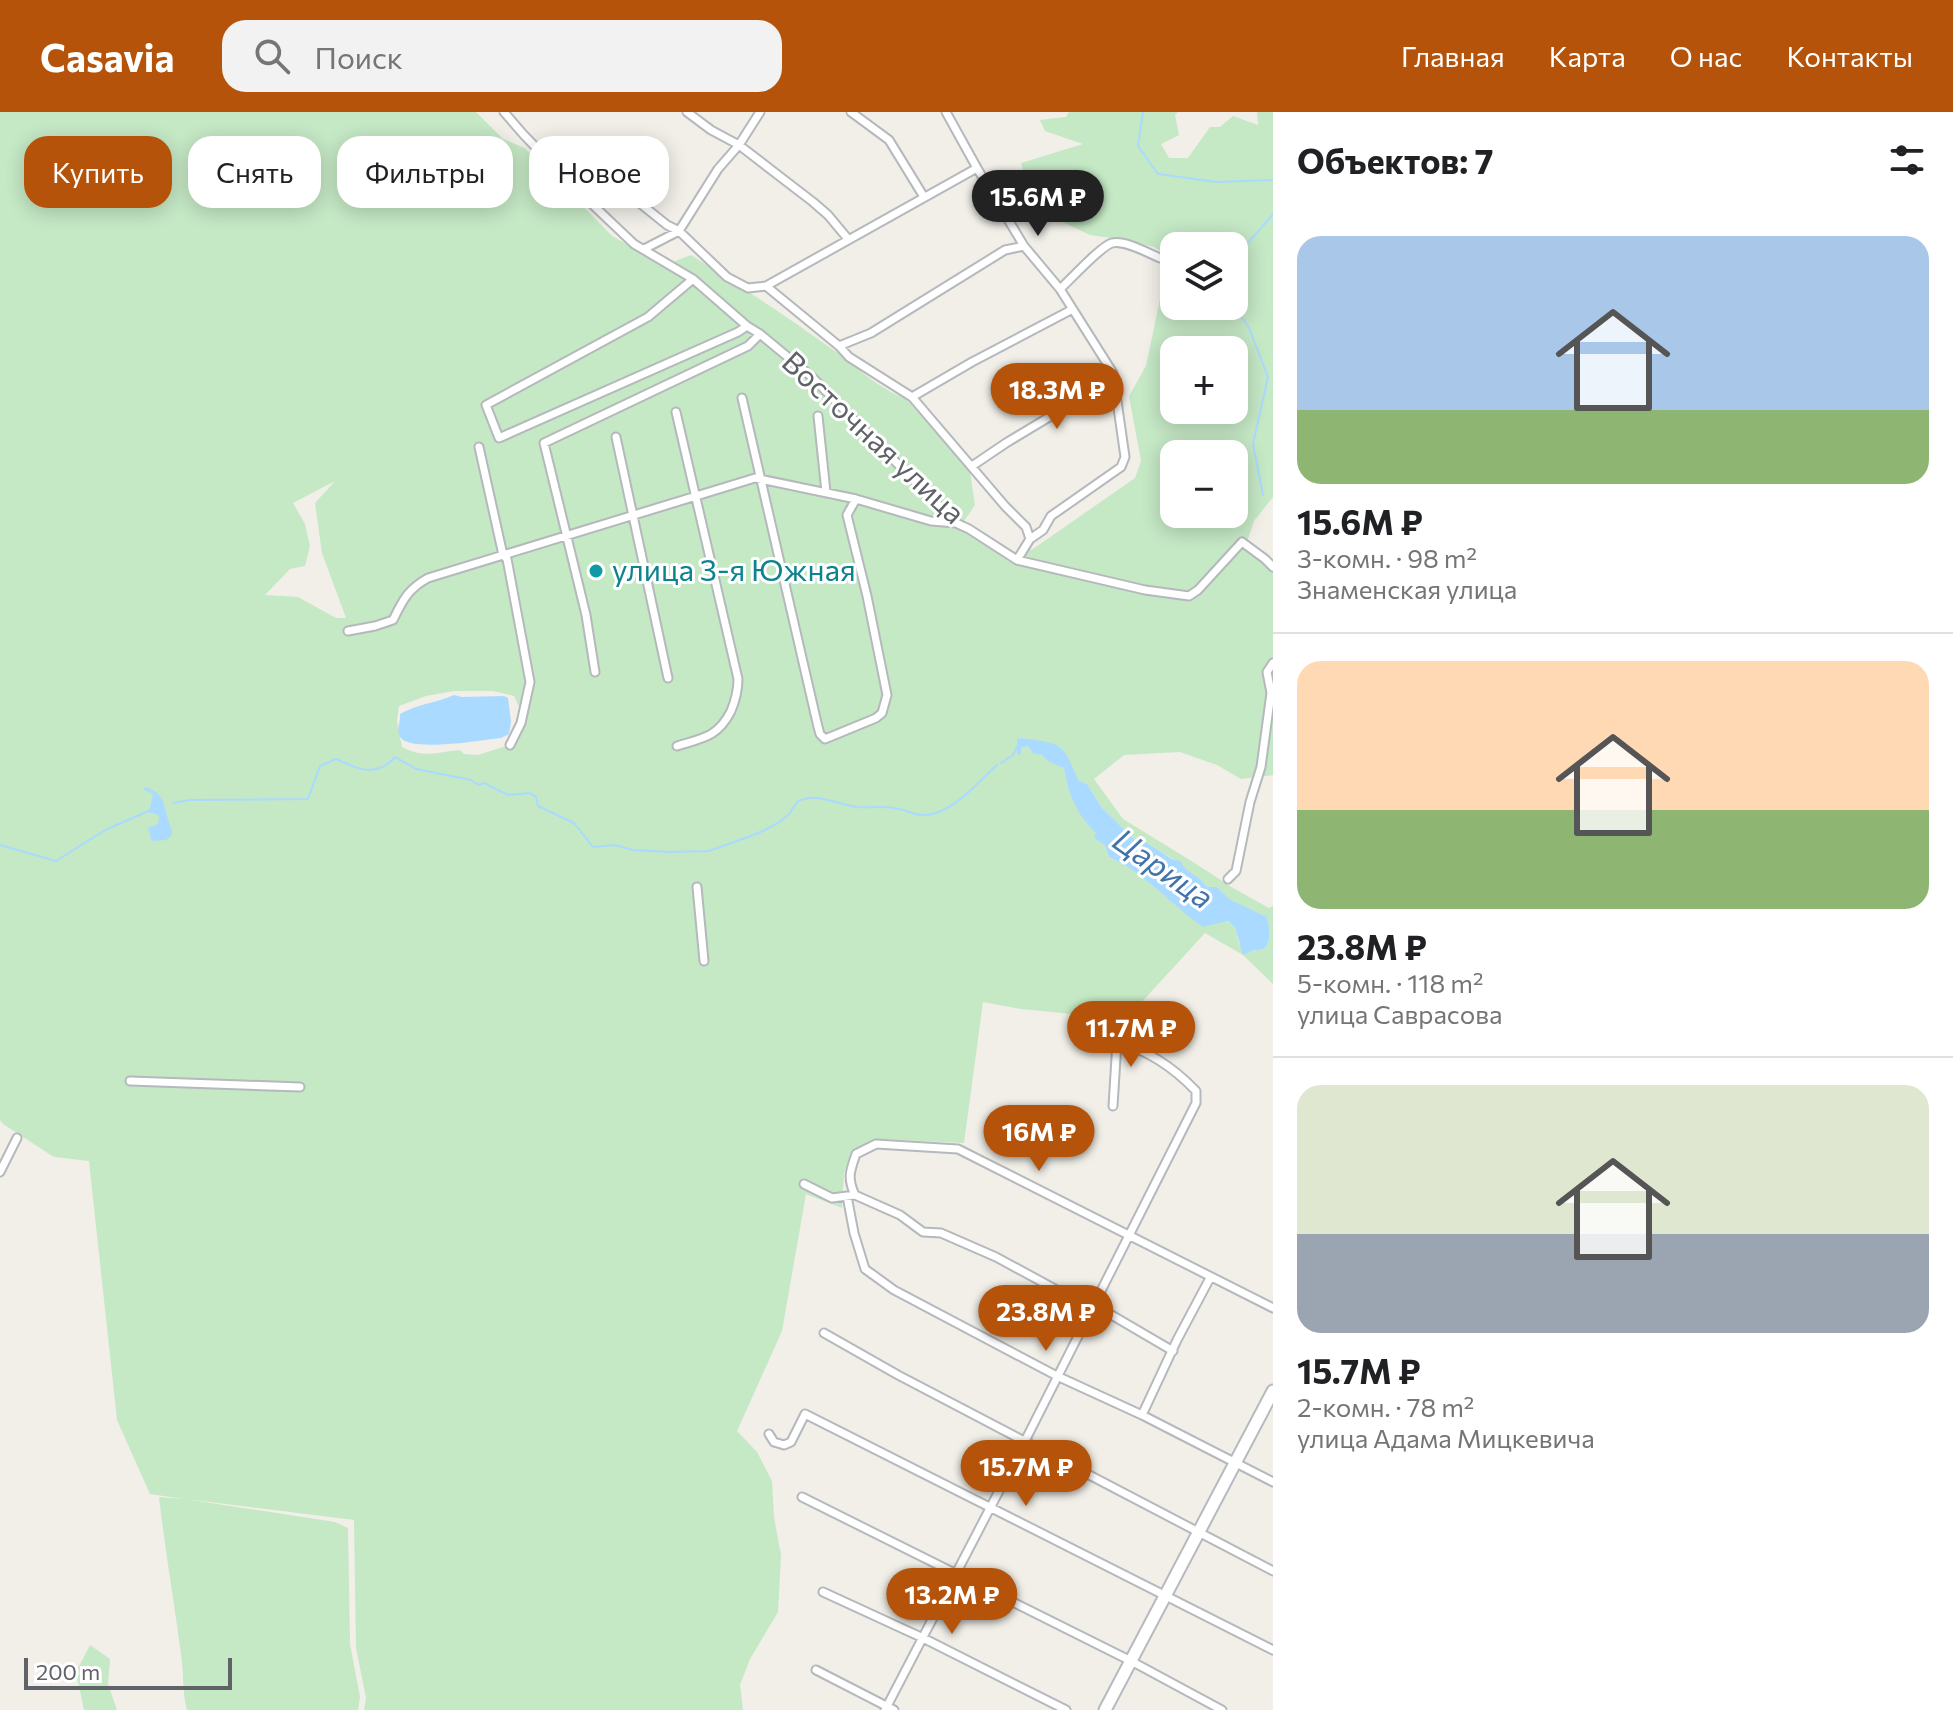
<!DOCTYPE html>
<html lang="ru">
<meta charset="utf-8">
<style>
body{margin:0;font-family:Commissioner,sans-serif;background:#f2f2f2;color:#202124;height:100vh;display:flex;flex-direction:column;font-size:30px;white-space:nowrap}
*{box-sizing:border-box;margin:0}
p{font-size:26px;color:#757577}
.icon{flex:none;width:44px;height:44px;fill:none;stroke:currentColor;stroke-width:2;stroke-linecap:round;stroke-linejoin:round}
.map{position:relative;flex:1;overflow:hidden}
.details{display:flex;flex-direction:column;background:#fff;width:680px}
.details>*{flex:none}
.hud{position:absolute;left:24px;top:24px;width:760px;height:72px;display:flex;gap:16px}
.tools{position:absolute;left:1160px;top:120px;display:grid;gap:16px}
.tools a{display:grid;place-items:center;width:88px;height:88px;border-radius:16px;background:#fff;box-shadow:0 4px 20px #0003;font-size:40px}
.scale{position:absolute;left:24px;bottom:20px;width:208px;box-sizing:border-box;padding-left:8px;border:4px solid #5f6368;border-top:0;font-size:22px;line-height:28px;white-space:nowrap;color:#5f6368;-webkit-text-stroke:6px #fff;paint-order:stroke}
.price{position:absolute;translate:-50% -68px;padding:0 18px;border-radius:28px;background:#b45309;color:#fff;font-size:26px;line-height:52px;filter:drop-shadow(0 2px 4px #0008)}
.price::after{content:'';position:absolute;left:50%;top:48px;width:24px;height:18px;margin-left:-12px;background:inherit;clip-path:polygon(0 0,100% 0,50% 100%)}
.price.current{background:#222;color:#fff}
ul{padding:0;list-style:none}
li{display:grid;align-content:center;gap:16px;height:424px;padding:0 24px}
li+li{border-top:2px solid #e0e0e0}
li span{display:grid;place-items:center;height:248px;border-radius:24px;color:#555}
li>.icon{margin-inline-start:auto}
span .icon{width:144px;height:144px;fill:#fffc;stroke-width:1}
li b{font-size:34px}
h2{display:flex;justify-content:space-between;align-items:center;height:96px;padding:0 24px;font-size:34px}
.pill{padding:0 28px;border-radius:24px;background:#fff;box-shadow:0 4px 20px #0003;font-size:28px;line-height:72px}
.pill.current{background:#b45309;color:#fff}
header{display:flex;align-items:center;gap:48px;box-sizing:border-box;height:112px;padding:0 40px;background:#b45309;color:#fff}
header strong{font-size:38px}
nav{display:flex;gap:44px;margin-inline-start:auto;font-size:28px}
.search{width:560px;height:72px;background:#f2f2f2;display:flex;align-items:center;gap:20px;box-sizing:border-box;padding:0 28px;border-radius:24px;color:#757577;font-size:30px}
main{display:flex;flex:1;min-height:0}
.map>svg:first-child{display:block}
.green{fill:#c5e8c5;fill-rule:evenodd}
.water{fill:#aadaff}
.lines{fill:none;stroke-linecap:round;stroke-linejoin:round}
.stream{stroke:#aadaff;stroke-width:2}
.street-casing{stroke:#b5b8bc;stroke-width:11}
.secondary-casing{stroke:#b6babf;stroke-width:15}
.street{stroke:#fff;stroke-width:7}
.secondary{stroke:#fff;stroke-width:11}
.culture-dot{fill:#0f9aa8;stroke:#fff;stroke-width:3}
.labels{text-anchor:middle;stroke-width:6;stroke-linejoin:round;paint-order:stroke}
.street-label{font-size:30px;fill:#5f6368;stroke:#fff}
.culture-label{font-size:30px;fill:#0d838f;stroke:#fff;text-anchor:start}
.water-label{font-size:32px;font-style:italic;fill:#4174aa;stroke:#fff}
</style>
<header>
<strong>Casavia</strong>
<div class="search"><svg class="icon" aria-label="search" viewBox="0 0 24 24"><circle cx="10" cy="10" r="6"/><path d="M15 15l6 6"/></svg>Поиск</div>
<nav><a>Главная</a><a>Карта</a><a>О нас</a><a>Контакты</a></nav>
</header>
<main>
<div class="map">
<svg width="1273" height="1598" viewBox="0 0 1273 1598">
<rect width="100%" height="100%" fill="#f1efe8"/>
<path class="green" d="M0,0H476L503,27L525,36L565,84L575,86L612,124L651,146L673,150L691,143C739,173 786,204 832,237C855,253 878,277 905,286L970,359L975,393L960,415L1011,444L1033,437L1135,366L1141,349L1129,284L1146,254L1169,144L1154,135L1125,128L1090,123L1033,96L1021,51L1083,32L1045,19L1040,8L1066,5L1069,0H1178L1175,3L1179,23L1161,32L1169,46H1188L1210,15H1220L1233,4L1258,13L1257,0H1273V385L1254,409L1247,430L1271,450L1273,448V663L1241,667L1217,653L1180,640L1124,643L1094,667L1123,707L1193,750L1233,776L1269,796L1273,794V872L1243,843L1205,821L1128,905L1111,906L1021,897L983,890L964,1031L878,1027L851,1039L844,1061L842,1096L806,1082L782,1219L737,1319L757,1340L772,1369L774,1405L781,1443L778,1500L750,1547L740,1573L743,1598H364L366,1586L356,1536L354,1408L185,1387L335,1410L348,1416L350,1532L360,1585L358,1598H187C182,1580 184,1561 181,1542C174,1489 165,1438 159,1385L184,1387L150,1382L117,1308L89,1049L54,1045L3,1012L0,1008ZM1174,134H1234V194H1174ZM1174,238H1234V298H1174ZM1174,342H1234V402H1174ZM335,369L315,391L322,441L346,506H336L298,485L265,483L290,457L305,454L310,434L305,412L293,391ZM454,579H493L514,584L520,596L510,636L503,635L478,643L464,642L460,638C436,640 425,647 402,635L397,609L399,594L426,584ZM1021,626L1033,628L1078,668L1087,672L1102,696L1135,728L1141,727L1173,747L1179,749C1186,761 1200,763 1207,775H1217L1228,787L1267,805C1270,817 1272,828 1264,837L1251,839L1239,832L1235,816L1227,809L1203,814C1171,793 1145,761 1109,745L1105,734L1095,725L1097,721C1077,701 1069,683 1064,656C1050,650 1040,642 1028,634L1021,636L1017,643V628Z
M90,1533L110,1547L108,1572L117,1598H84L76,1560Z"/>
<path class="water" d="M454,583L462,585L504,584L508,586L511,610L509,622L501,626C483,628 412,640 401,626C395,618 401,611 400,602C417,592 436,591 454,583Z
M1021,626C1061,632 1062,628 1078,668L1087,672L1102,696L1135,728L1141,727L1172,747L1180,749C1186,761 1200,763 1207,775H1217L1229,787L1267,805C1270,817 1272,828 1264,837L1251,839L1243,843L1235,816L1228,809L1203,815C1171,793 1145,761 1109,745L1105,734L1094,725L1096,721C1076,701 1069,684 1064,656L1049,650L1042,643L1033,641L1028,634L1021,636V642L1017,643V627Z
M145,675C162,680 163,688 167,704C169,712 172,715 172,723L166,728L152,729L148,716L158,712L159,704L154,701H149L153,682L144,678Z"/>
<g class="lines">
<path class="stream" d="M1143,0L1138,34L1158,62L1216,70L1273,68
M1234,147L1273,102
M1234,194L1249,216L1268,265L1253,332L1263,383
M1001,651L1013,643L1017,635
M173,691L189,688L308,687L320,654L336,647C357,657 377,666 395,645L416,657L471,668L479,673L484,671L508,683L530,681L536,685L538,694L574,711L593,735L615,733L633,738L669,740L709,739C732,730 768,721 787,704C797,696 790,689 809,686C824,684 841,693 857,695C869,696 881,694 894,696C904,697 913,703 923,703C950,704 978,670 997,653
M0,733L56,749L105,718L151,698"/>
<g class="street-casing">
<path id="street" d="M504,0L523,22L574,75L634,132L693,167L747,214L760,222L812,265L956,411L969,417L1017,448L1145,478L1189,484L1198,478L1242,430L1265,447L1273,455
M687,0L711,18L739,33L813,90L828,103L848,127
M851,0L889,28L924,85
M946,0L977,56L1024,134L1060,177L1113,261L1125,345L1121,355L1051,404L1043,418L1030,427L1017,448
M606,64L667,113L679,119L727,165L748,176L766,174L839,234L849,245L912,285L1005,394L1026,415L1030,427
M644,137L679,119L718,57L739,33L760,0
M693,167L648,205L486,293L499,326L738,220L747,214
M766,174L977,56
M1060,177C1070,168 1101,134 1112,131C1125,128 1148,141 1160,146
M839,234L871,221L1005,138L1024,134
M912,285L972,250L1071,198
M742,286L818,615L820,622L825,627L876,606L882,601L887,583L867,484L847,403L856,387
M676,300L738,567C738,579 736,587 731,599C718,625 703,626 677,634
M818,304L826,380
M616,325L668,566
M479,335L503,443L507,447L530,570L521,611L510,633
M972,354L1006,331L1109,269L1112,263
M348,519L375,514L393,508C403,488 408,477 428,466L755,366L856,387L931,409L956,411
M595,560L586,503L544,331L748,234L760,222
M1228,767L1236,759L1250,690L1261,655L1271,581L1267,560L1273,551
M697,775L704,849
M130,969L300,975
M1113,994L1117,930L1115,916L1118,911
M0,1060L17,1026
M804,1072L832,1086L855,1083L900,1103L923,1120L941,1121L996,1145L1092,1197L1103,1198L1173,1239
M855,1083C847,1066 850,1059 856,1042L876,1032L958,1037L1273,1196
M847,1084L854,1121L865,1157L894,1178L1057,1264L1142,1303L1273,1370
M824,1221L898,1263L1273,1459
M1142,1303L1177,1228L1210,1166
M769,1322L774,1330L784,1333L791,1330L805,1302L1273,1538
M802,1385L1131,1549L1222,1598
M823,1480L923,1526L1066,1598
M816,1558L894,1598
M885,1598L1025,1329L1196,991V979C1174,956 1148,938 1117,930"/>
</g>
<g class="secondary-casing">
<path id="secondary" d="M1105,1598L1273,1279"/>
</g>
<use href="#street" class="street"/>
<use href="#secondary" class="secondary"/>
</g>
<circle class="culture-dot" cx="596" cy="459" r="8"/>
<g class="labels">
<g class="street-label">
<text transform="translate(873 326) rotate(43)" y="10">Восточная улица</text>
</g>
<g class="culture-label">
<text x="612" y="469">улица 3-я Южная</text>
</g>
<g class="water-label">
<text transform="translate(1163 757) rotate(35)" y="11">Царица</text>
</g>
</g>
</svg>
<div class="tools">
<a><svg class="icon" aria-label="layers" viewBox="0 0 24 24"><path d="M12 4l9 5-9 5-9-5zM3 14l9 5 9-5"/></svg></a>
<a>+</a>
<a>−</a>
</div>
<div class="scale">200 m</div>
<b class="price current" style="left:1038px;top:126px">15.6M ₽</b>
<b class="price" style="left:1057px;top:319px">18.3M ₽</b>
<b class="price" style="left:1131px;top:957px">11.7M ₽</b>
<b class="price" style="left:1039px;top:1061px">16M ₽</b>
<b class="price" style="left:1046px;top:1241px">23.8M ₽</b>
<b class="price" style="left:1026px;top:1396px">15.7M ₽</b>
<b class="price" style="left:952px;top:1524px">13.2M ₽</b>
<div class="hud">
<a class="pill current">Купить</a>
<a class="pill">Снять</a>
<a class="pill">Фильтры</a>
<a class="pill">Новое</a>
</div>
</div>
<section class="details">
<h2>Объектов: 7<svg class="icon" aria-label="filters" viewBox="0 0 24 24"><path d="M4 7h16M4 17h16"/><circle cx="9" cy="7" r="2"/><circle cx="15" cy="17" r="2"/></svg></h2>
<ul>
<li><span style="background:linear-gradient(#a9c7e8 70%,#8fb573 0)"><svg class="icon" aria-label="home" viewBox="0 0 24 24"><path d="M3 11l9-7 9 7M6 9v11h12V9"/></svg></span><div><b>15.6M ₽</b><p>3-комн. · 98 m²</p><p>Знаменская улица</p></div></li>
<li><span style="background:linear-gradient(#ffd9b3 60%,#8fb573 0)"><svg class="icon" aria-label="home" viewBox="0 0 24 24"><path d="M3 11l9-7 9 7M6 9v11h12V9"/></svg></span><div><b>23.8M ₽</b><p>5-комн. · 118 m²</p><p>улица Саврасова</p></div></li>
<li><span style="background:linear-gradient(#dfe7d0 60%,#9aa5b1 0)"><svg class="icon" aria-label="home" viewBox="0 0 24 24"><path d="M3 11l9-7 9 7M6 9v11h12V9"/></svg></span><div><b>15.7M ₽</b><p>2-комн. · 78 m²</p><p>улица Адама Мицкевича</p></div></li>
</ul>
</section>
</main>
